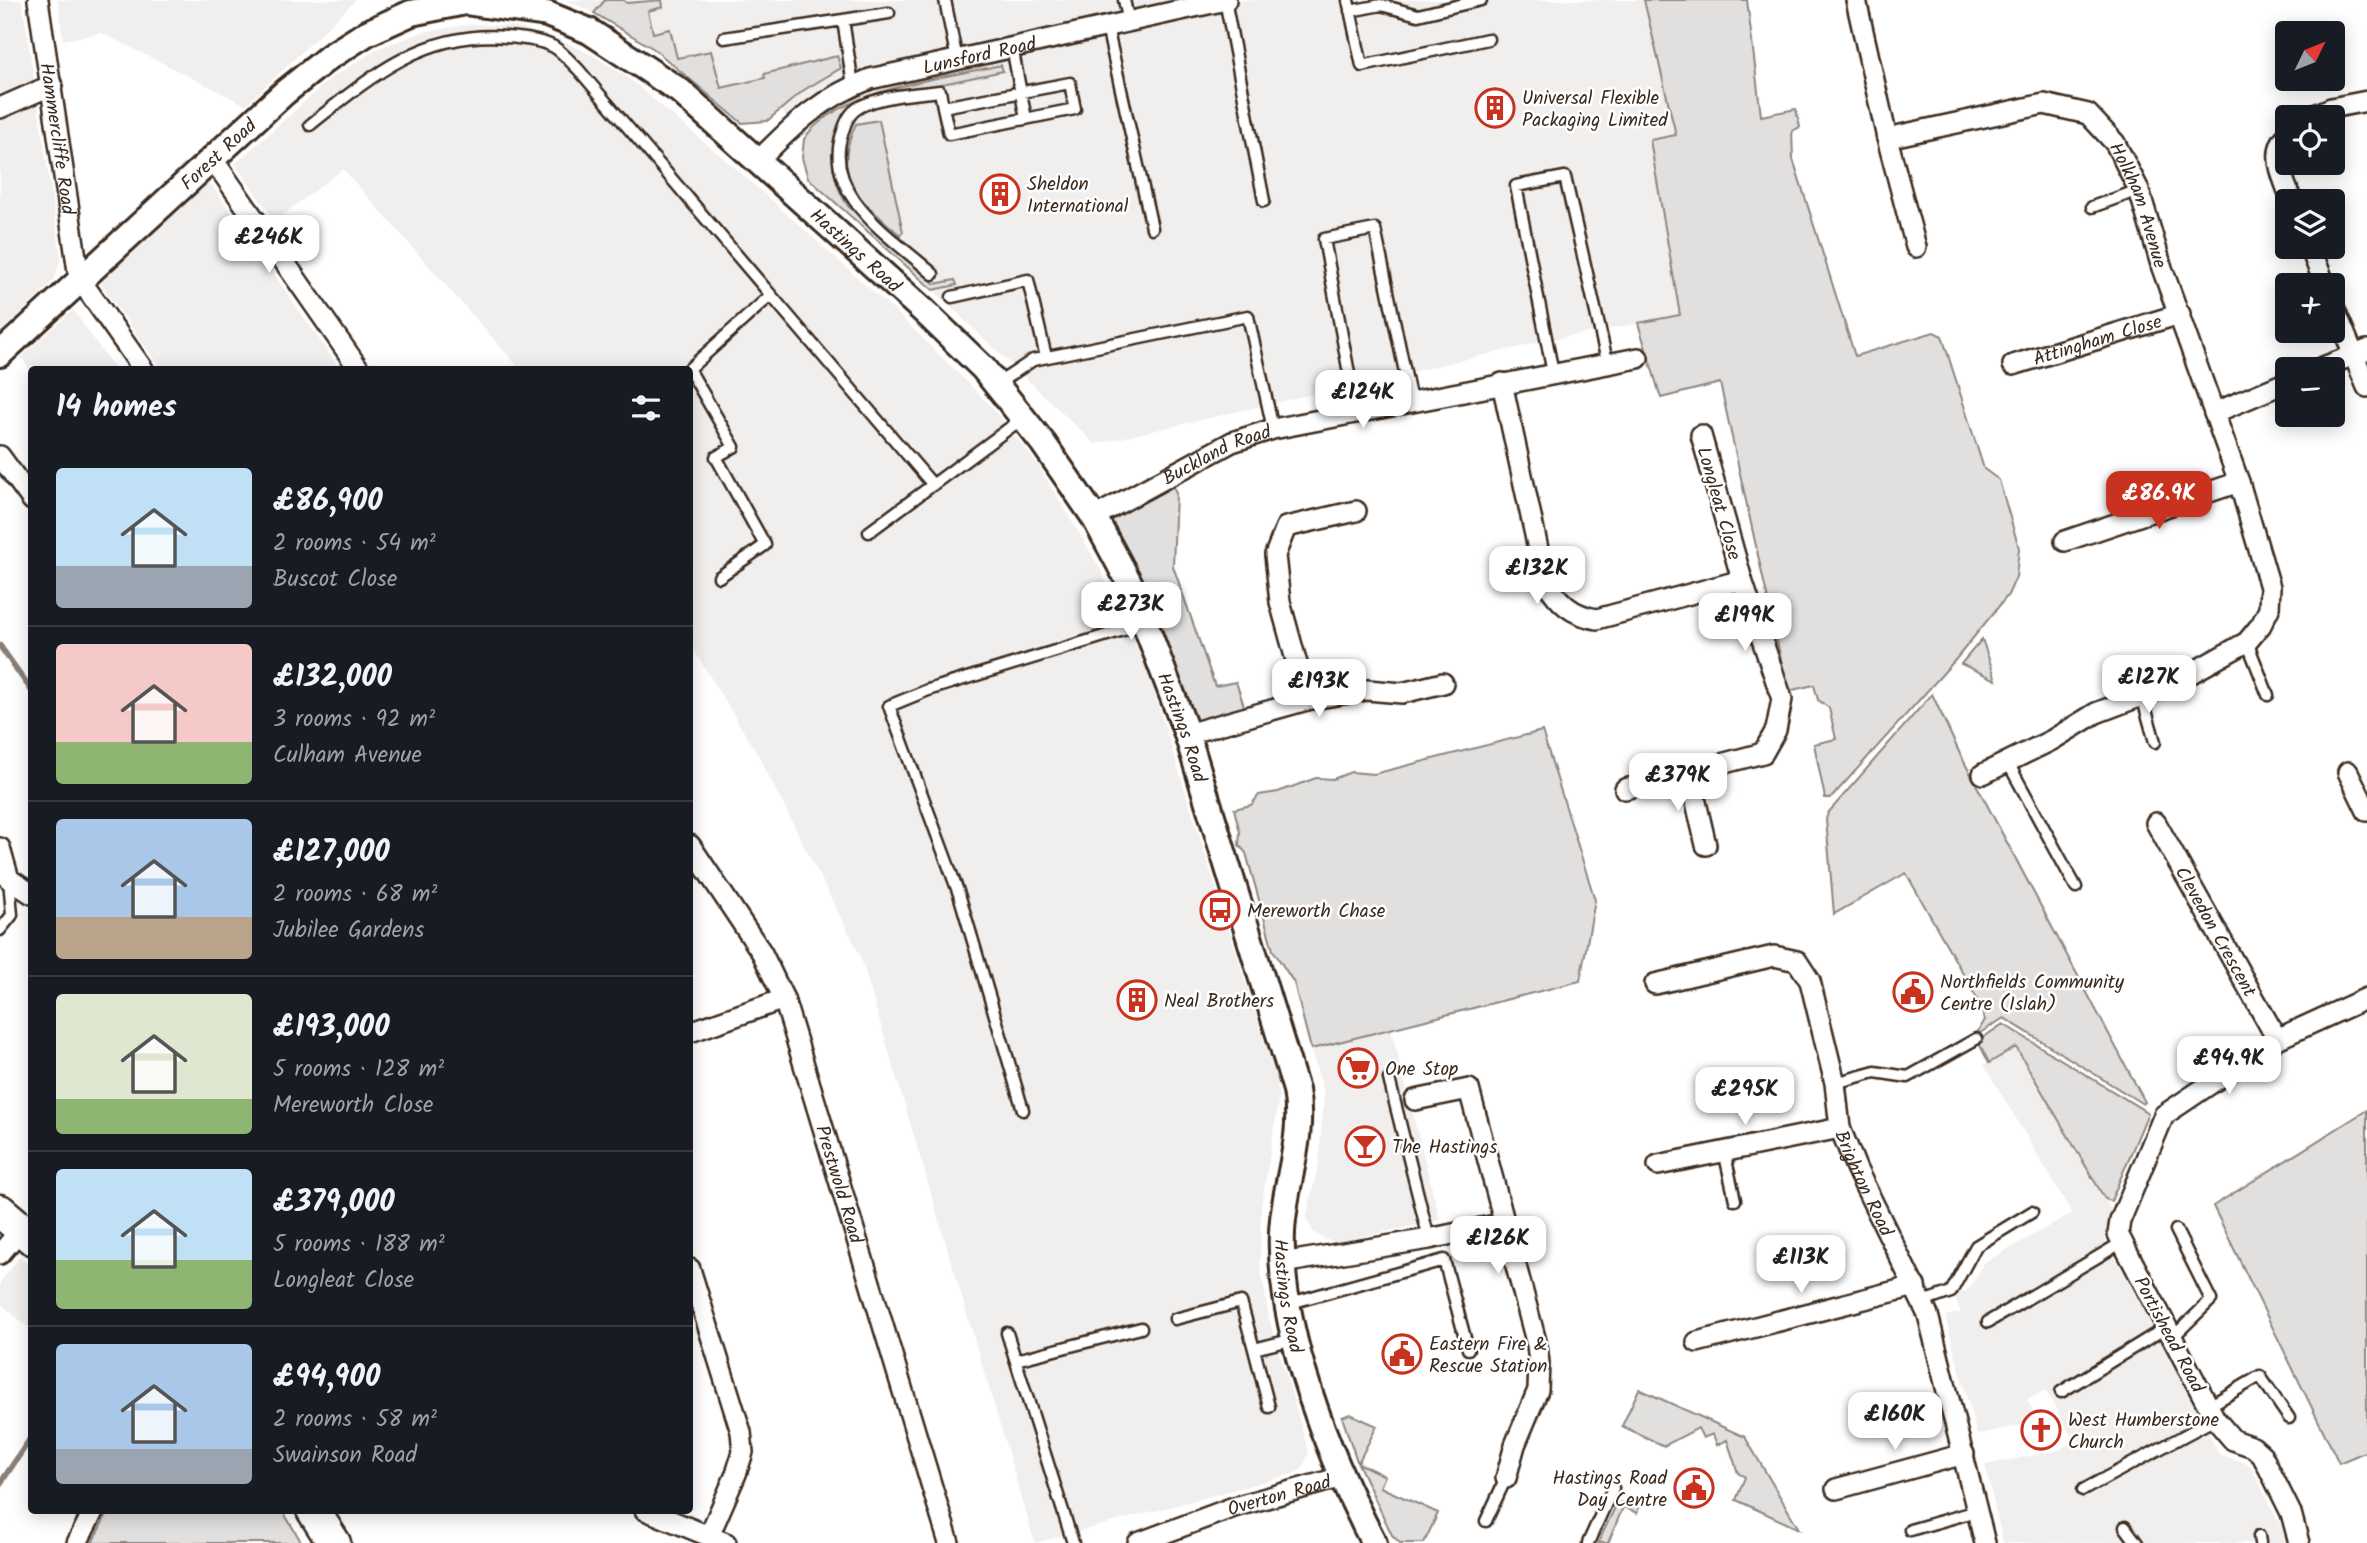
<!DOCTYPE html>
<meta charset="utf-8">
<style>
body{margin:0;font-family:Kalam,sans-serif;background:#20242c;color:#f1f3f6;height:100vh;display:flex;flex-direction:column;font-size:26px;white-space:nowrap}
*{box-sizing:border-box;margin:0}
p{font-size:23px;color:#9ea1a6}
.icon{flex:none;width:38px;height:38px;fill:none;stroke:currentColor;stroke-width:2;stroke-linecap:round;stroke-linejoin:round}
.map{position:relative;flex:1;overflow:hidden}
.drawer{position:absolute;left:28px;top:366px;width:665px;height:1148px;display:flex;flex-direction:column;background:#171b24;border-radius:7px;box-shadow:0 4px 18px #0003}
.drawer>*{flex:none}
.needle{width:46px;rotate:47deg}
.tools{position:absolute;left:2275px;top:21px;display:grid;gap:14px}
.tools a{display:grid;place-items:center;width:70px;height:70px;border-radius:7px;background:#171b24;box-shadow:0 4px 18px #0003;font-size:35px}
.price{position:absolute;translate:-50% -60px;padding:0 16px;border-radius:14px;background:#fff;color:#222;font-size:23px;line-height:46px;filter:drop-shadow(0 2px 4px #0008)}
.price::after{content:'';position:absolute;left:50%;top:42px;width:21px;height:16px;margin-left:-10px;background:inherit;clip-path:polygon(0 0,100% 0,50% 100%)}
.price.on{background:#c8321e;color:#fff}
ul{padding:0;list-style:none}
li{display:flex;align-items:center;gap:21px;height:175px;padding:0 28px}
li+li{border-top:2px solid #363941}
li span{display:grid;place-items:center;flex:none;width:196px;height:140px;border-radius:7px;color:#555}
li>.icon{margin-inline-start:auto}
span .icon{width:84px;height:84px;fill:#fffc;stroke-width:1}
li b{font-size:30px}
h2{display:flex;justify-content:space-between;align-items:center;height:84px;padding:0 28px;font-size:30px}
.map>svg:first-child{display:block}
.built{fill:#f1efee}
.green{fill:#e2e0de;stroke:#8e857e;stroke-width:2}
.lines{fill:none;stroke-linecap:round;stroke-linejoin:round}
.stream{stroke:#887e77;stroke-width:6}
.service-casing{stroke:#3b2a1e;stroke-width:15}
.minor-casing{stroke:#3b2a1e;stroke-width:24}
.tertiary-casing{stroke:#3b2a1e;stroke-width:30}
.primary-casing{stroke:#3b2a1e;stroke-width:37}
.service{stroke:#fff;stroke-width:10}
.minor{stroke:#fff;stroke-width:19}
.tertiary{stroke:#fff;stroke-width:24}
.primary{stroke:#fff;stroke-width:32}
.labels{text-anchor:middle;stroke-width:5;stroke-linejoin:round;paint-order:stroke}
.street-label{font-size:19px;fill:#3b2a1e;stroke:#fff}
.poi-label{font-size:19px;fill:#3b2a1e;stroke:#fff;text-anchor:start}
</style>
<div class="map">
<svg width="2367" height="1543" viewBox="0 0 2367 1543">
<rect width="100%" height="100%" fill="#fff"/>
<filter id="ink" filterUnits="userSpaceOnUse"><feTurbulence type="fractalNoise" baseFrequency=".0143" numOctaves="2"/><feDisplacementMap in="SourceGraphic" scale="14" xChannelSelector="R" yChannelSelector="G"/><feConvolveMatrix kernelMatrix="1 2 1 2 8 2 1 2 1" color-interpolation-filters="sRGB"/></filter>
<g filter="url(#ink)">
<path class="built" d="M0,0H22L61,258L54,281L0,333Z
M58,0H356L246,105L102,33L63,40Z
M566,0H1644L1676,135L1650,140L1680,316L1559,338L1095,444L933,290L808,178L802,158L807,134L781,111L766,121L742,123L654,49L594,13Z
M472,24L518,27L561,40L596,57L628,78L740,172L899,315L989,404L1037,463L1100,568L1143,657L1277,1082L1279,1098L1261,1208L1260,1264L1269,1318L1309,1452L1302,1469L1293,1474L1035,1543L860,955L758,755L690,644V369H520L343,169L275,221L235,164L331,78L379,48L423,32Z
M209,181L340,369H161L100,283Z
M73,310L115,369L31,371L21,357Z
M1391,1029L1440,1220L1338,1242L1326,1240L1314,1233L1306,1218L1319,1162L1324,1093L1311,1049Z
M2016,1047L2114,1214L2104,1232L2107,1244L2154,1324L2219,1454L2246,1463L2252,1469L2282,1528L2285,1543H2003L1985,1465L2059,1450L2074,1441L2045,1390L2027,1400L2039,1421L1977,1435L1945,1316L1961,1312L1954,1297L1970,1288L1984,1263L2072,1213L1984,1065Z
M20,1257L31,1268V1330L0,1303V1282Z"/>
<path class="green" d="M605,0H623L627,3L662,0L663,7L648,11L653,33L670,29L677,58L711,51L721,88L765,78L764,74L837,56L841,68L804,90L767,121L742,123L654,49L594,13Z
M1644,0H1747L1761,116L1796,109L1800,127L1792,131L1793,159L1855,356L1934,332L1942,336L1984,469L1999,480L2019,548L2016,577L2008,595L1956,659L1831,798H1825L1814,744L1836,739L1829,708L1818,700L1814,685L1788,691L1720,383L1661,398L1638,323L1680,315L1650,140L1676,135Z
M1001,65L1003,71C971,78 939,85 907,91C896,94 880,94 870,99C827,119 824,170 848,206L935,284L955,280L957,285L933,290L808,178L802,158L804,139C839,88 945,78 1001,65Z
M879,120L903,232L900,235C861,200 829,180 856,124Z
M1170,475L1176,494L1173,566L1215,686L1236,682L1246,712L1187,734L1094,517Z
M1982,639L1994,674L1996,680L1961,664Z
M1932,694L1960,754L2145,1102L2143,1104L2004,1018L1975,1036L1985,1020L1976,997L1906,873L1834,914L1826,819L1828,813Z
M1542,731L1595,900L1580,981L1311,1049L1294,983L1273,950L1246,853L1239,845L1240,832L1234,809L1251,805L1259,795L1278,792L1316,778L1333,779L1351,772L1374,774Z
M2003,1024L2148,1113L2111,1201L2105,1199L2016,1047L1989,1063L1978,1041Z
M2367,1110V1451L2339,1463L2213,1206Z
M1639,1389L1745,1437L1799,1529L1736,1500L1745,1477L1738,1473L1727,1440L1717,1445L1713,1434L1703,1438L1698,1428L1664,1446L1622,1426Z
M1350,1414L1377,1426L1358,1463L1385,1476L1380,1487L1438,1513L1424,1543H1400L1392,1535L1357,1461L1342,1417Z
M1626,1502L1639,1508L1637,1513L1623,1507L1608,1543H1598L1617,1503Z
M109,1510H282L302,1543H92Z"/>
<g class="lines">
<path class="stream" d="M0,646L32,691
M0,1484L32,1436"/>
<g class="service-casing">
<path id="service" d="M945,0L957,60
M1124,0L1129,22
M1225,0L1264,201
M1348,0L1362,66L1488,39
M1350,11L1381,5L1418,15L1481,0
M1107,27L1152,228
M724,38L843,20
M1012,47L1026,119
M853,85L843,20L889,13
M310,125C370,77 425,30 506,37C521,38 541,40 554,47C562,52 571,62 578,69L933,485
M2092,207L2139,190
M933,274C892,237 820,195 843,131C847,118 852,109 866,104C889,95 916,94 940,91L943,107L1070,83L1075,109L949,134L943,107
M952,297L1028,280L1046,357
M1553,373L1516,186L1565,177L1607,361
M997,384L1033,360L1248,316L1273,429
M1356,411L1324,239L1375,229L1411,401
M869,532L1023,418
M719,577L765,545L716,457L734,447L689,369L771,295
M2247,642L2268,695
M2142,696L2155,742
M2007,761L2076,887
M0,930L12,915L9,879
M1389,1079L1429,1239
M1835,1083L1875,1072L1908,1077L1976,1039
M1023,1110L959,894L889,706L928,690L1143,624
M1724,1151L1735,1200
M1923,1302L1951,1292L1976,1246L2032,1212
M1287,1304L1444,1260L1468,1349
M1175,1319L1241,1302L1254,1349L1294,1339
M1988,1322L2121,1243
M1007,1333L1073,1543
M2173,1337L2211,1300L2176,1230
M1254,1349L1269,1407
M1016,1360L1141,1328
M2061,1392L2167,1327
M2209,1406L2260,1376L2289,1418
M2083,1490L2215,1419
M1486,1521L1506,1478
M2125,1527L2137,1543
M1910,1530L1977,1511
M2259,1536L2260,1543
M1588,1543L1613,1488"/>
</g>
<g class="minor-casing">
<g id="minor">
<path id="s1" d="M38,0L79,278L143,369"/>
<path d="M1856,0L1887,138"/>
<path d="M0,108L52,85"/>
<path d="M2310,117L2331,108L2367,101"/>
<path d="M2287,136C2269,152 2285,183 2292,201"/>
<path d="M212,158L359,369"/>
<path id="s2" d="M758,161C794,124 821,98 870,79L1226,0"/>
<path id="s3" d="M1916,247L1887,138L2044,104L2088,114L2115,143L2139,190L2162,268L2239,482L2270,587L2269,609L2261,625L2247,642L2170,685L2096,713L2052,740L1983,774"/>
<path d="M2310,247L2325,285"/>
<path d="M2333,305L2367,387"/>
<path id="s4" d="M2013,365L2180,314"/>
<path d="M2318,369L2367,350"/>
<path d="M1502,383L1545,581C1559,602 1571,615 1597,619L1742,580"/>
<path d="M2214,413L2287,382"/>
<path d="M0,456L32,500"/>
<path id="s5" d="M1094,517L1232,442L1273,429L1638,358"/>
<path d="M2065,541L2239,482"/>
<path d="M1307,700L1280,602L1275,555L1286,527L1356,511"/>
<path d="M1187,734L1307,700L1367,690L1402,693L1443,683"/>
<path d="M1689,772L1706,845"/>
<path d="M2348,772L2367,811"/>
<path d="M1625,789L1763,753L1776,730L1782,699L1742,580L1701,435"/>
<path id="s6" d="M2156,823L2277,1039"/>
<path id="s7" d="M690,845L762,953L784,999L949,1543"/>
<path d="M0,848L9,879L32,894"/>
<path id="s8" d="M1655,984L1774,956L1797,961L1810,981L1835,1083L1840,1128L1857,1170L1928,1315L1985,1543"/>
<path d="M690,1032L784,999"/>
<path d="M1415,1100L1469,1089L1537,1345L1539,1363L1538,1390L1515,1445L1506,1478"/>
<path d="M1658,1165L1840,1128"/>
<path d="M0,1254L21,1229"/>
<path d="M1282,1263L1429,1239L1505,1223"/>
<path d="M690,1269L741,1432L743,1452L736,1474L709,1536"/>
<path d="M1697,1342L1915,1286"/>
<path d="M1836,1489L1964,1454"/>
<path d="M645,1510L726,1543"/>
<path d="M77,1543L94,1510"/>
<path id="s9" d="M1138,1543L1234,1507L1342,1477"/>
<path d="M2299,1543L2291,1513L2262,1455L2253,1447L2233,1440L2215,1419L2118,1234L2120,1221L2164,1115L2277,1039L2367,998"/>
</g>
</g>
<g class="tertiary-casing">
<g id="tertiary">
<path id="s10" d="M0,354L284,93L329,57L367,33L411,13L465,2L547,14L589,31L680,91L925,312L983,368L1043,443L1094,517L1130,584L1187,734L1296,1090C1305,1139 1284,1183 1282,1232C1278,1331 1329,1457 1374,1543"/>
</g>
</g>
<g class="primary-casing">
<path id="primary" d="M0,1211L32,1238
M313,1510L334,1543"/>
</g>
<use href="#service" class="service"/>
<use href="#minor" class="minor"/>
<use href="#tertiary" class="tertiary"/>
<use href="#primary" class="primary"/>
</g>
</g>
<defs>
<g id="building-ring" transform="scale(2.0125)"><circle r="9.5" fill="#fff" stroke="#c8321e" stroke-width="1.5"/><path d="M-4-6H4V6H1V3H-1V6H-4ZM-2.5-4.3h1.7v1.8h-1.7ZM.8-4.3h1.7v1.8H.8ZM-2.5-1h1.7V.8h-1.7ZM.8-1h1.7V.8H.8Z" fill="#c8321e"/></g>
<g id="bus-ring" transform="scale(2.0125)"><circle r="9.5" fill="#fff" stroke="#c8321e" stroke-width="1.5"/><path d="M-5-6H5V4H4V6H2V4H-2V6H-4V4H-5ZM-3.5-4V0h7V-4ZM-3.5 1.2v1.5H-2V1.2ZM2 1.2v1.5H3.5V1.2Z" fill="#c8321e"/></g>
<g id="civic-ring" transform="scale(2.0125)"><circle r="9.5" fill="#fff" stroke="#c8321e" stroke-width="1.5"/><path d="M-.6-6.5H3V-4.5H.6V-3L4-1V1h2V6H-6V1h2V-1L-.6-3ZM-1.2 2.5V6h2.4V2.5Z" fill="#c8321e"/></g>
<g id="supermarket-ring" transform="scale(2.0125)"><circle r="9.5" fill="#fff" stroke="#c8321e" stroke-width="1.5"/><path d="M-6-5.5h2.5l.6 2H6L4.5 2H-2.5L-4.4-4H-6ZM-1.5 3.2a1.3 1.3 0 1 0 .1 0ZM3 3.2a1.3 1.3 0 1 0 .1 0Z" fill="#c8321e"/></g>
<g id="bar-ring" transform="scale(2.0125)"><circle r="9.5" fill="#fff" stroke="#c8321e" stroke-width="1.5"/><path d="M-6-5H6L.8 .8V4.5H3.5V6h-7V4.5H-.8V.8Z" fill="#c8321e"/></g>
<g id="church-ring" transform="scale(2.0125)"><circle r="9.5" fill="#fff" stroke="#c8321e" stroke-width="1.5"/><path d="M-1.2-6h2.4v3.5h3.3v2.4h-3.3V6h-2.4V-.1h-3.3v-2.4h3.3Z" fill="#c8321e"/></g>
</defs>
<g fill-rule="evenodd">
<use href="#building-ring" x="1495" y="108"/>
<use href="#building-ring" x="1000" y="194"/>
<use href="#bus-ring" x="1220" y="910"/>
<use href="#civic-ring" x="1913" y="992"/>
<use href="#building-ring" x="1137" y="1000"/>
<use href="#supermarket-ring" x="1358" y="1068"/>
<use href="#bar-ring" x="1365" y="1146"/>
<use href="#civic-ring" x="1402" y="1354"/>
<use href="#church-ring" x="2041" y="1430"/>
<use href="#civic-ring" x="1694" y="1488"/>
</g>
<g class="labels">
<g class="street-label">
<text dy="7" stroke="none"><textPath href="#s2" startOffset="252">Lunsford Road</textPath></text>
<text dy="7" stroke="none"><textPath href="#s1" startOffset="140">Hammercliffe Road</textPath></text>
<text dy="7" stroke="none"><textPath href="#s10" startOffset="296">Forest Road</textPath></text>
<text dy="7" stroke="none"><textPath href="#s3" startOffset="425">Holkham Avenue</textPath></text>
<text dy="7" stroke="none"><textPath href="#s10" startOffset="1066">Hastings Road</textPath></text>
<text dy="7" stroke="none"><textPath href="#s4" startOffset="88">Attingham Close</textPath></text>
<text dy="7" stroke="none"><textPath href="#s5" startOffset="138">Buckland Road</textPath></text>
<text transform="translate(1720 503) rotate(74)" y="7">Longleat Close</text>
<text dy="7" stroke="none"><textPath href="#s10" startOffset="1654">Hastings Road</textPath></text>
<text dy="7" stroke="none"><textPath href="#s6" startOffset="124">Clevedon Crescent</textPath></text>
<text dy="7" stroke="none"><textPath href="#s8" startOffset="380">Brighton Road</textPath></text>
<text dy="7" stroke="none"><textPath href="#s7" startOffset="374">Prestwold Road</textPath></text>
<text dy="7" stroke="none"><textPath href="#s10" startOffset="2242">Hastings Road</textPath></text>
<text transform="translate(2170 1334) rotate(62)" y="7">Portishead Road</text>
<text dy="7" stroke="none"><textPath href="#s9" startOffset="149">Overton Road</textPath></text>
</g>
<g class="poi-label">
<text x="1522" y="104">Universal Flexible<tspan x="1522" dy="22">Packaging Limited</tspan></text>
<text x="1027" y="190">Sheldon<tspan x="1027" dy="22">International</tspan></text>
<text x="1247" y="917">Mereworth Chase</text>
<text x="1940" y="988">Northfields Community<tspan x="1940" dy="22">Centre (Islah)</tspan></text>
<text x="1164" y="1007">Neal Brothers</text>
<text x="1385" y="1075">One Stop</text>
<text x="1392" y="1153">The Hastings</text>
<text x="1429" y="1350">Eastern Fire &amp;<tspan x="1429" dy="22">Rescue Station</tspan></text>
<text x="2068" y="1426">West Humberstone<tspan x="2068" dy="22">Church</tspan></text>
<text x="1667" y="1484" text-anchor="end">Hastings Road<tspan x="1667" dy="22">Day Centre</tspan></text>
</g>
</g>
</svg>
<div class="tools">
<a><svg class="needle" viewBox="-14 -14 28 28"><path d="M0-13l5 13h-10z" fill="#e53935"/><path d="M0 13l5-13h-10z" fill="#9ea1a6"/></svg></a>
<a><svg class="icon" aria-label="locate" viewBox="0 0 24 24"><circle cx="12" cy="12" r="6"/><path d="M12 2v4M12 18v4M2 12h4M18 12h4"/></svg></a>
<a><svg class="icon" aria-label="layers" viewBox="0 0 24 24"><path d="M12 4l9 5-9 5-9-5zM3 14l9 5 9-5"/></svg></a>
<a>+</a>
<a>−</a>
</div>
<b class="price" style="left:269px;top:275px">£246K</b>
<b class="price" style="left:1363px;top:430px">£124K</b>
<b class="price on" style="left:2159px;top:531px">£86.9K</b>
<b class="price" style="left:1537px;top:606px">£132K</b>
<b class="price" style="left:1131px;top:642px">£273K</b>
<b class="price" style="left:1745px;top:653px">£199K</b>
<b class="price" style="left:2149px;top:715px">£127K</b>
<b class="price" style="left:1319px;top:719px">£193K</b>
<b class="price" style="left:1678px;top:813px">£379K</b>
<b class="price" style="left:2229px;top:1096px">£94.9K</b>
<b class="price" style="left:1745px;top:1127px">£295K</b>
<b class="price" style="left:1498px;top:1276px">£126K</b>
<b class="price" style="left:1801px;top:1295px">£113K</b>
<b class="price" style="left:1895px;top:1452px">£160K</b>
<section class="drawer">
<h2>14 homes<svg class="icon" aria-label="filters" viewBox="0 0 24 24"><path d="M4 7h16M4 17h16"/><circle cx="9" cy="7" r="2"/><circle cx="15" cy="17" r="2"/></svg></h2>
<ul>
<li><span style="background:linear-gradient(#bfe0f5 70%,#9aa5b1 0)"><svg class="icon" aria-label="home" viewBox="0 0 24 24"><path d="M3 11l9-7 9 7M6 9v11h12V9"/></svg></span><div><b>£86,900</b><p>2 rooms · 54 m²</p><p>Buscot Close</p></div></li>
<li><span style="background:linear-gradient(#f6c9c9 70%,#8fb573 0)"><svg class="icon" aria-label="home" viewBox="0 0 24 24"><path d="M3 11l9-7 9 7M6 9v11h12V9"/></svg></span><div><b>£132,000</b><p>3 rooms · 92 m²</p><p>Culham Avenue</p></div></li>
<li><span style="background:linear-gradient(#a9c7e8 70%,#b9a48a 0)"><svg class="icon" aria-label="home" viewBox="0 0 24 24"><path d="M3 11l9-7 9 7M6 9v11h12V9"/></svg></span><div><b>£127,000</b><p>2 rooms · 68 m²</p><p>Jubilee Gardens</p></div></li>
<li><span style="background:linear-gradient(#dfe7d0 75%,#8fb573 0)"><svg class="icon" aria-label="home" viewBox="0 0 24 24"><path d="M3 11l9-7 9 7M6 9v11h12V9"/></svg></span><div><b>£193,000</b><p>5 rooms · 128 m²</p><p>Mereworth Close</p></div></li>
<li><span style="background:linear-gradient(#bfe0f5 65%,#8fb573 0)"><svg class="icon" aria-label="home" viewBox="0 0 24 24"><path d="M3 11l9-7 9 7M6 9v11h12V9"/></svg></span><div><b>£379,000</b><p>5 rooms · 188 m²</p><p>Longleat Close</p></div></li>
<li><span style="background:linear-gradient(#a9c7e8 75%,#9aa5b1 0)"><svg class="icon" aria-label="home" viewBox="0 0 24 24"><path d="M3 11l9-7 9 7M6 9v11h12V9"/></svg></span><div><b>£94,900</b><p>2 rooms · 58 m²</p><p>Swainson Road</p></div></li>
</ul>
</section>
</div>
